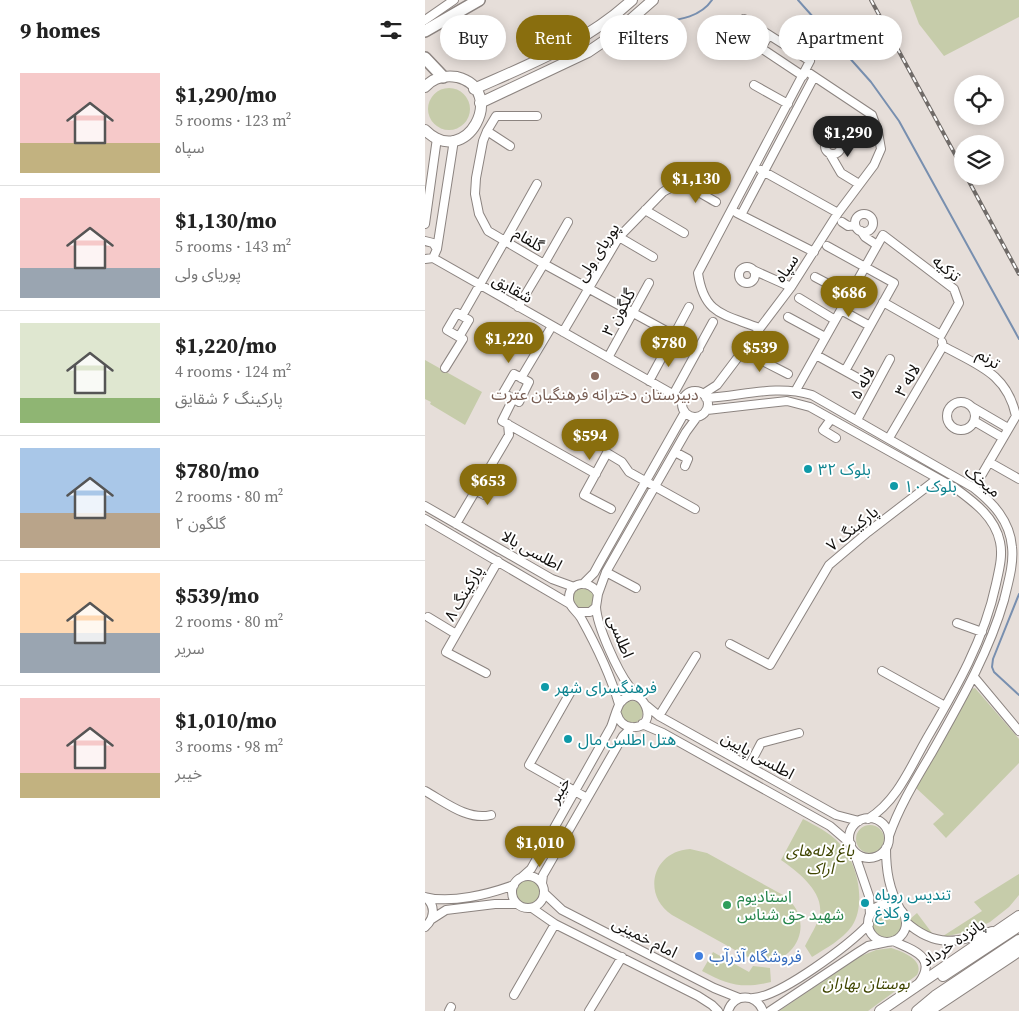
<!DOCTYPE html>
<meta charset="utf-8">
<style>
body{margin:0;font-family:"Source Serif 4","Noto Sans Arabic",serif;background:#f6f6f6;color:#222;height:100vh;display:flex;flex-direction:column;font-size:19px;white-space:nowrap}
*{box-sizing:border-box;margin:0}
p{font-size:16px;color:#767676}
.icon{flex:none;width:28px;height:28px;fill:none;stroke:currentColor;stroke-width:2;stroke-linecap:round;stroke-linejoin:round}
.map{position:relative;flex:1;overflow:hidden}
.drawer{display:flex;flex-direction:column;background:#fff;width:425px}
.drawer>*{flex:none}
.top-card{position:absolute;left:15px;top:15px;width:475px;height:45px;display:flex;gap:10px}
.tools{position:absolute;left:529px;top:75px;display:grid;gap:10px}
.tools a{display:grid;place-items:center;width:50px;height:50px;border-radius:50%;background:#fff;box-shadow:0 2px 12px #0003;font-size:25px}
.price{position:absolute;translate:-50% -42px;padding:0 11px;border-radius:18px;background:#896e0e;color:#fff;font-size:16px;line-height:32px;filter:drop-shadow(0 1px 2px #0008)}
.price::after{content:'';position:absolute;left:50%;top:30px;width:15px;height:11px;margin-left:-8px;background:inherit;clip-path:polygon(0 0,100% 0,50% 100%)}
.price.on{background:#222;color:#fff}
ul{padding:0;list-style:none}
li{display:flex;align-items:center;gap:15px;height:125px;padding:0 20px}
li+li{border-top:1px solid #e0e0e0}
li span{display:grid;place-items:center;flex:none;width:140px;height:100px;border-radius:0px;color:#555}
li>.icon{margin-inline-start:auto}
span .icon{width:60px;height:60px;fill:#fffc;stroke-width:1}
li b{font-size:21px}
h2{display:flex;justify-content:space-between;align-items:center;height:60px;padding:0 20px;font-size:21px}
.chip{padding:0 18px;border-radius:22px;background:#fff;box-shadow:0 2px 12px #0003;font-size:18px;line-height:45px}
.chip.on{background:#896e0e;color:#fff}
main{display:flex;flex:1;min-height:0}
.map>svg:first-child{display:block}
.green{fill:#c6ccaa}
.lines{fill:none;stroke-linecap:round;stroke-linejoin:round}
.stream{stroke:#788faf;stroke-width:2}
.minor-casing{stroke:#8c8480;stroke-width:10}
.major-casing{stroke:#8c8480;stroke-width:12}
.highway-casing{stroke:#8c8480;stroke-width:14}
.minor{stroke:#fff;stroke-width:8}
.major{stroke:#fff;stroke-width:10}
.highway{stroke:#fff;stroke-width:11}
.rail-casing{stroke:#706b68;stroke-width:4}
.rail{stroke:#fff;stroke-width:2;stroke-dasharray:5.5;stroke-linecap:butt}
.education-dot{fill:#8d6e63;stroke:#fff;stroke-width:2}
.culture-dot{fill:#0f9aa8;stroke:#fff;stroke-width:2}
.leisure-dot{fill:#2e9e5b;stroke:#fff;stroke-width:2}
.shop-dot{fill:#3f7fe0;stroke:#fff;stroke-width:2}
.labels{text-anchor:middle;stroke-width:4;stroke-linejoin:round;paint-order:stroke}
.street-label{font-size:16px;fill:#110f0d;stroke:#fff}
.education-label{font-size:16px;fill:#785e54;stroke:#fff}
.culture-label{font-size:16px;fill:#0d838f;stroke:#fff;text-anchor:start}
.park-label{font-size:16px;font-style:italic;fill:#3f4500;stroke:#fff}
.leisure-label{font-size:16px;fill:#27864d;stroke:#fff;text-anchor:start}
.shop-label{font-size:16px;fill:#366cbe;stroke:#fff;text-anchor:start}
</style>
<main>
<section class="drawer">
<h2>9 homes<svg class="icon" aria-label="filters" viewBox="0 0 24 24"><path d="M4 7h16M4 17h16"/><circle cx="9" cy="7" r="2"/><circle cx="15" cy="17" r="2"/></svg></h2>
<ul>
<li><span style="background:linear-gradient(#f6c9c9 70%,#c2b280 0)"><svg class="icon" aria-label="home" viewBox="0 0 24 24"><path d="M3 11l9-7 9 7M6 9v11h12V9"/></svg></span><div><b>$1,290/mo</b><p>5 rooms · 123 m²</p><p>سپاه</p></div></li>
<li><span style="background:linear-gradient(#f6c9c9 70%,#9aa5b1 0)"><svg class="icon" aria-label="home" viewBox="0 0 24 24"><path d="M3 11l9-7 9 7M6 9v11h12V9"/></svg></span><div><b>$1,130/mo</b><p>5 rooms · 143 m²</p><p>پوریای ولی</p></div></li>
<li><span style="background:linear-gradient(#dfe7d0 75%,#8fb573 0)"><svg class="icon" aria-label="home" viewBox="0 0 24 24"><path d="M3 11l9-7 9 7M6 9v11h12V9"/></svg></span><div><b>$1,220/mo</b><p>4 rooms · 124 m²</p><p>پارکینگ ۶ شقایق</p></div></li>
<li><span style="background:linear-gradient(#a9c7e8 65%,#b9a48a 0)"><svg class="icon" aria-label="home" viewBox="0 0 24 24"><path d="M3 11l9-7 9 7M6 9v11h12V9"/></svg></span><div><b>$780/mo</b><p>2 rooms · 80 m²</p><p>گلگون ۲</p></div></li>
<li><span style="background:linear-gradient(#ffd9b3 60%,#9aa5b1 0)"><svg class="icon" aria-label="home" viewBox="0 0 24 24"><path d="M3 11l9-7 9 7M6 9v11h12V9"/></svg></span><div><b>$539/mo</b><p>2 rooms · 80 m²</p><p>سریر</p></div></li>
<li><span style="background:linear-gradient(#f6c9c9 75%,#c2b280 0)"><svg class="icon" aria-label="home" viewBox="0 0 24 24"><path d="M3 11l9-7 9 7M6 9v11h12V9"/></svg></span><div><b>$1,010/mo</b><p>3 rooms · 98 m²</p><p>خیبر</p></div></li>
</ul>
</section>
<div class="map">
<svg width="594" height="1011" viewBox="0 0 594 1011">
<rect width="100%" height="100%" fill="#e6ded9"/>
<path class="green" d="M485,0H594V17L519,56L494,24Z
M3 109a21 21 0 1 1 42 0a21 21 0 1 1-42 0Z
M0,360L57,392L40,425L5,404L6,402L0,399Z
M148 598a11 11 0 1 1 22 0a11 11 0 1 1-22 0Z
M550,688L594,739V763L521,838L508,824L519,814L491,788L546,689Z
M196 712a11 11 0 1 1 22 0a11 11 0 1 1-22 0Z
M378,819C391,826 404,832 414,843C432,861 442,903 427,926C417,940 401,948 387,957L380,946C385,936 393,924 395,913C398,891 372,871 356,860Z
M431 839a14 14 0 1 1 28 0a14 14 0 1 1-28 0Z
M265,849L282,853L358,895C394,920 370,971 328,960L247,915C216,894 228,851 265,849Z
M594,874V895L584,907L565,922L548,930L515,938L557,911L549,902Z
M91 892a12 12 0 1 1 24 0a12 12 0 1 1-24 0Z
M447 923a15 15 0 1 1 30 0a15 15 0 1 1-30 0Z
M492,913L510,937L497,934L485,919Z
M466,948C477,951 500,960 492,975L443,1011H354L436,956L451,950Z
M288,952L324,972L328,966L345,968L346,982C317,989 303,985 277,971Z"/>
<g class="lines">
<path class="stream" d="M373,0L446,82L474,121L594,339
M232,23C252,20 275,18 287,0
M594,594L568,659L567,667L569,672L594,695"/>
<g class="minor-casing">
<path id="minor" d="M319,19L385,61L273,273C279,315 299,314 334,328
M0,20L29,0
M344,35L336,48L378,76
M329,85L363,104
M112,116H71L62,131L58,141L51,178L50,194L54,214L63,231L119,264L274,349
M62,131L85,146
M400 146a8 8 0 1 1 16 0a8 8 0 1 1-16 0Z
M405,154L416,173L434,184
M336,170L413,213
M220,210L259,233
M312,213L389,252
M430 223a9 9 0 1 1 18 0a9 9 0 1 1-18 0Z
M316,215L389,77
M417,222L423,226L430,225
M0,224L12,138
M436,231L440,237L452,245
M194,237L228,257
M0,241L8,243L12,249L8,258L0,259
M80,241L112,184
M402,246L469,283L420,371
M12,249L29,140
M8,258L258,400
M119,264L143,222
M314 275a8 8 0 1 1 16 0a8 8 0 1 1-16 0Z
M328,270L366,287
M390,277L424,295
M374,298L410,320
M458,302L516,335
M93,307L117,267
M416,310L445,326
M32,313L44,320L34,337L22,330Z
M37,316L78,244
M363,317L400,337
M138,332L194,237L238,192C258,178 272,192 291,202
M249,335L264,307
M518,346C552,365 582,373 591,416L549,488
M318,351L363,374
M185,354L224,283
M391,355L440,382
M20,368L38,339L34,337
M89,374L104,382L94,402L78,393Z
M96,378L127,326
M224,381L244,344
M371,390L458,235L529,289L534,303L516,335
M257 404a13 13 0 1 1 26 0a13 13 0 1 1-26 0Z
M278,394L292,385L366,287L413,213L449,165L456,149L453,132L447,115L381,71
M248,395L288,322
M281,398C318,396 351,384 387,395L549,488C568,503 585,521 587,547C589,564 583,583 579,600C563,655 534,704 506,754C490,781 474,807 464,836
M88,399L77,421L171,474
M522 416a14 14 0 1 1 28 0a14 14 0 1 1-28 0Z
M547,407L583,428
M282,410L362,401L385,407L530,488C549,502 570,517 575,542C578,556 574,570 571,584C559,641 530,690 501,740C485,768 472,801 443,819
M406,419L398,430L411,438
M432,420L465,359
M549,421L578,438
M464,438L518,346L517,342
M250,452L263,459L260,466
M564,462L594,479
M53,469L69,478L59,495L43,486Z
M61,474L84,435L83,424
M0,506L127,579L149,587
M186,509L159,495L182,453L197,462L204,472L270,509
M0,519L145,604
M31,524L51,490
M181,572L211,588
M158,584L169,573L175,562L260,412
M173,594L181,572L261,432L272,417
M171,607C172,626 192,670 204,686C207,690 211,693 214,697
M152,612H165L171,607L173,594C166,579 143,581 144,599C144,607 152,611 156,618C171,645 185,674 194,704
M3,617L31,634
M532,623L557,632
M305,644L345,665L404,565L443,532L512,479
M457,671L520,706
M61,673L21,652L73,561
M549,677L594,731
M145,693L104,765L162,798
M222,706L234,716L411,815L434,821
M234,716L271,656
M217,724L238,733L405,826L426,844
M324,766L336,743L374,733
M0,791C20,802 43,821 66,815
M424 838a20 20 0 1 1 40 0a20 20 0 1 1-40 0Z
M461,848C461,871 464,889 475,909
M429,852L444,896L445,915
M87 892a16 16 0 1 1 32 0a16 16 0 1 1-32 0Z
M97,877L106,869L186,727C189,720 192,706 196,702C217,678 238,730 206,727C198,726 194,721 192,714
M117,883L118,875L198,736L207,727
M119,893L137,910L289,988L314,998
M0,897C26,904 64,894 89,885
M443 923a19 19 0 1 1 38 0a19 19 0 1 1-38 0Z
M107,908L130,924L273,996L287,1005L293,1011
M7,919L21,910L70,904H92
M481,922C510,948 533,943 567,931
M0,927C10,918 11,905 0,897
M468,941C488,950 513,957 494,983
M89,995L130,924
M328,998C355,997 424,945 444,924
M24,1011L26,1007
M164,1011L197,957
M303,1011C309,993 331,993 338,1011
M345,1011L432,953L443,946L462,942"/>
</g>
<g class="major-casing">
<path id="major" d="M0,87C8,78 20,75 32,77C84,90 41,171 0,130
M49,89C105,64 162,42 207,0
M55,103L163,52L188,35L228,0
M518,976L594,926
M455,1011L594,916
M492,1011L510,996L594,940
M504,1011L594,951"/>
</g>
<g class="highway-casing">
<path id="highway" d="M0,31L54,0
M0,58L18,77"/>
</g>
<use href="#minor" class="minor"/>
<use href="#major" class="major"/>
<use href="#highway" class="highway"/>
<g class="rail-casing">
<path id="rail" d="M446,0L538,169
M541,176L594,274"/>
</g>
<use href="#rail" class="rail"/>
</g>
<circle class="education-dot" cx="170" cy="376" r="5"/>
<g class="culture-dot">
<circle cx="383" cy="469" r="5"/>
<circle cx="469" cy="486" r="5"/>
<circle cx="120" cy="687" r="5"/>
<circle cx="143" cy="739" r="5"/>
<circle cx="440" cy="903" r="5"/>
</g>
<circle class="leisure-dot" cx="302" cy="905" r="5"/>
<circle class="shop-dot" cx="274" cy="956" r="5"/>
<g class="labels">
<g class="street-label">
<text transform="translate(104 239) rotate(31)" y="6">گلفام</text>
<text transform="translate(172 252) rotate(-57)" y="6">پوریای ولی</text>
<text transform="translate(361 268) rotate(-56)" y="6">سپاه</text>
<text transform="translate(522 268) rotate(40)" y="6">تزکیه</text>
<text transform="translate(88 288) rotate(29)" y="6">شقایق</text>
<text transform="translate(193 312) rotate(-61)" y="6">گلگون ۳</text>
<text transform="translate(564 358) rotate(33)" y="6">ترنم</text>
<text transform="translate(482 380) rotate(-60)" y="6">لاله ۳</text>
<text transform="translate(437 383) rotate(-61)" y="6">لاله ۵</text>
<text transform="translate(558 481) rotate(38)" y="6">میخک</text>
<text transform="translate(427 528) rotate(-39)" y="6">پارکینگ ۷</text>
<text transform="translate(107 550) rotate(29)" y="6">اطلسی بالا</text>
<text transform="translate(38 593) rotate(-60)" y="6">پارکینگ ۸</text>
<text transform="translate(196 636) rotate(68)" y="6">اطلسی</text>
<text transform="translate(333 755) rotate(29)" y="6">اطلسی پایین</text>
<text transform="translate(134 790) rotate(-60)" y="6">خیبر</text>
<text transform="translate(220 937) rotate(27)" y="6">امام خمینی</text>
<text transform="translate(528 942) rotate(-34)" y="6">پانزده خرداد</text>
</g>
<g class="education-label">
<text x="170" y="400">دبیرستان دخترانه فرهنگیان عترت</text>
</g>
<g class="culture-label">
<text x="393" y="475">بلوک ۳۲</text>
<text x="479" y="492">بلوک ۱۰</text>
<text x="130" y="693">فرهنگسرای شهر</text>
<text x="153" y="745">هتل اطلس مال</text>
<text x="450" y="900">تندیس روباه<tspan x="450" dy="18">و کلاغ</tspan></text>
</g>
<g class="park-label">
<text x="395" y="856">باغ لاله‌های<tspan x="395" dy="18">اراک</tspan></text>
<text x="441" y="989">بوستان بهاران</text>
</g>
<g class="leisure-label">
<text x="312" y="902">استادیوم<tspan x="312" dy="18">شهید حق شناس</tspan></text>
</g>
<g class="shop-label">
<text x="284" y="962">فروشگاه آذرآب</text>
</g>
</g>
</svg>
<div class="tools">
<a><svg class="icon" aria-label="locate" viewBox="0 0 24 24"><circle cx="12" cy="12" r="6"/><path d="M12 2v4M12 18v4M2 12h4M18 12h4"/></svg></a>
<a><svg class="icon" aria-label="layers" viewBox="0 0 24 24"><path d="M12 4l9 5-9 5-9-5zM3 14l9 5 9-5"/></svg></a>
</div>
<b class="price on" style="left:423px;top:158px">$1,290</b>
<b class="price" style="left:271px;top:204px">$1,130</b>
<b class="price" style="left:424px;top:318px">$686</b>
<b class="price" style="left:84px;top:364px">$1,220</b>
<b class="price" style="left:244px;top:368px">$780</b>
<b class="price" style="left:335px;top:373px">$539</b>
<b class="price" style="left:165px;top:461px">$594</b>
<b class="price" style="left:63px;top:506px">$653</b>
<b class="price" style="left:115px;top:868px">$1,010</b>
<div class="top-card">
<a class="chip">Buy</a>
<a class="chip on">Rent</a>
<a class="chip">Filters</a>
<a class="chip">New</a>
<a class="chip">Apartment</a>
</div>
</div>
</main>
